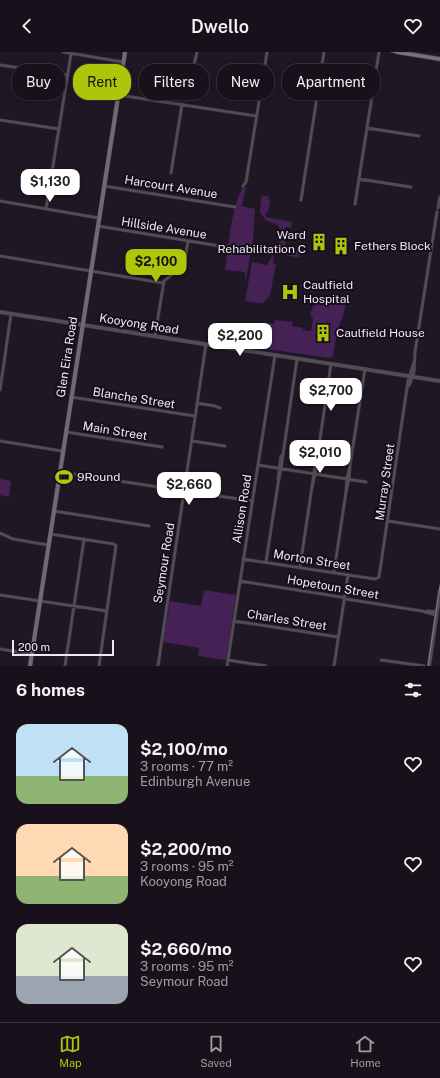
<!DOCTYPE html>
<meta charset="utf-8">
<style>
body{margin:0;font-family:"Public Sans",sans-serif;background:#211a25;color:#f1f3f6;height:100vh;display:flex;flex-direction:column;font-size:15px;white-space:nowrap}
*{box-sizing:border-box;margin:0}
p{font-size:13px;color:#9f9da3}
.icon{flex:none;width:22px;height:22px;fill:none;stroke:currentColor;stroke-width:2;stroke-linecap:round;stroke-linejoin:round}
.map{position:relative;height:614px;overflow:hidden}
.panel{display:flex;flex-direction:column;background:#18111c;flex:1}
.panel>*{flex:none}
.hud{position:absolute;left:12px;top:12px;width:416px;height:36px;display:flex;gap:8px}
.scale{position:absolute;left:12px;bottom:10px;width:102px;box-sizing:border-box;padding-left:4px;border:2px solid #eee8f2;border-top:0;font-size:11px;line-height:14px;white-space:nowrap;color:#eee8f2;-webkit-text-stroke:3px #170e1b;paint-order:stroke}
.price{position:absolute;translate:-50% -34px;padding:0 9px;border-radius:8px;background:#fff;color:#222;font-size:13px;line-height:26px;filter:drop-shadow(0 1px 2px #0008)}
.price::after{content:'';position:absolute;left:50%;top:24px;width:12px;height:9px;margin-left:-6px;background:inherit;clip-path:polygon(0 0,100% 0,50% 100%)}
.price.active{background:#aec50a;color:#111}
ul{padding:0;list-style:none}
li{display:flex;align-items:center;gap:12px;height:100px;padding:0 16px}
li span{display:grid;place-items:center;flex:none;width:112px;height:80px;border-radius:12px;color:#555}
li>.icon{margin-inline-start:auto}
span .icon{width:48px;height:48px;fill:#fffc;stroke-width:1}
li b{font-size:17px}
h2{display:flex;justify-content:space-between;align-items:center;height:48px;padding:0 16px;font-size:17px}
.chip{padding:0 14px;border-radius:16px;background:#18111c;box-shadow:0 2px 6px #0003,0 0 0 1px #36313b;font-size:14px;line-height:36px}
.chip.active{background:#aec50a;color:#111}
header{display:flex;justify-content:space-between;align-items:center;height:52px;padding:0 16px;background:#18111c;font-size:18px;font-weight:600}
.dock{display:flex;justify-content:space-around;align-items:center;height:56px;border-top:1px solid #36313b;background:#18111c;font-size:11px;color:#9f9da3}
.dock a{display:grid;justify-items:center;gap:2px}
.dock .active{color:#aec50a}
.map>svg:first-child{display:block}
.green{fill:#452156}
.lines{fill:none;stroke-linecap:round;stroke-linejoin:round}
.minor-casing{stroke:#3d3442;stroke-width:3.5}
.tertiary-casing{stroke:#3d3442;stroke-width:4.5}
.secondary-casing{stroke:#3d3442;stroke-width:5}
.minor{stroke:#524d55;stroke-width:2.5}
.tertiary{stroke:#524d55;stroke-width:3.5}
.secondary{stroke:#716a75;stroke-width:4}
.tram{stroke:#817986;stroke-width:1}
.labels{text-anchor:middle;stroke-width:4;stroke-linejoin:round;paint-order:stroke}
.street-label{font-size:12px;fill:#eee8f2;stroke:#170e1b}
.poi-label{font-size:12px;fill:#eee8f2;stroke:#170e1b;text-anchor:start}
</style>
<header><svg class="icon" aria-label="back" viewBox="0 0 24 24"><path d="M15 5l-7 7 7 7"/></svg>Dwello<svg class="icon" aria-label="heart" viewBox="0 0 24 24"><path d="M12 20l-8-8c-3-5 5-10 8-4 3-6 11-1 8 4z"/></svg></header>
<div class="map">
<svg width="440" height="614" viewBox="0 0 440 614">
<rect width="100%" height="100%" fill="#201725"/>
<path class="green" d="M243,135H246L242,154L255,157L253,187L246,227H245V220L225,218C228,197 232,151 243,135Z
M263,144H269L268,147L270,148L268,160H266V165L292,170L291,176L285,175L284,179L287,180L285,193L300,198L299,206L285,203L287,198L280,193L274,203L273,211L276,212L270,243L262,252L260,251L245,249L252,210L267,213C274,201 286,187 278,173L267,169L260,161L261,146Z
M320,247L344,249L346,251L343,264L337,278L333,304L330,306L253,295L254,291L269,276L268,271L274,272L275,268L293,270L292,274L303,276V278L311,279L313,266L310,263C311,258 314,254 315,249Z
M0,427L11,429L9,445L0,443Z
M204,538L236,543L226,608L198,604L199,596L163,590L170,549L201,554Z"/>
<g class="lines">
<g class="minor-casing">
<path id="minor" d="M63,0L123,10
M0,13L68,23
M194,13L197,0
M118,43L256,64
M0,68L59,77
M367,76L419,84
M171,121L182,52
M359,127L411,135
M104,134L235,155
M243,134L246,130L267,0
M301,148L324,0
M0,149L99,166
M355,152L379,0
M438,156L440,145
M46,157L71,2
M98,174L226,195L227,194
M0,204L163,231
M155,284L164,229L184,213L188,189
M409,334L414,320L415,300L437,160
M0,338L11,262
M71,345L195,364
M197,351L215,354L220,356
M66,380L162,395
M0,389L62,399
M192,389L225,394
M258,413L366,430
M59,420L252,449
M278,427L281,404
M278,432L281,416L297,307
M312,436L315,421L331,312
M346,440L349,427L350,413L365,317
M54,459L149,474
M388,469L440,477
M0,481L13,487L48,493
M50,482L114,492L116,494L99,614
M243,507L375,527L379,525L408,329L414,310
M266,510L278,432
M300,515L316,408
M334,520L346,440L347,426L350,414
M240,529L341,545L346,547L422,559L436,563
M0,543L107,559
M427,559L437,560
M234,569L338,585
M0,597L31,602
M228,608L266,614
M381,608L424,614
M65,614L84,487
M158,614L206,292
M227,614L275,303
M334,614L348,523"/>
</g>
<g class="tertiary-casing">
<path id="tertiary" d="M0,260L440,329
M429,614L440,539"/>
</g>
<g class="secondary-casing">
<path id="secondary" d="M397,0L440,7
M30,614L125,0"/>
</g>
<use href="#minor" class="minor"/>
<use href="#tertiary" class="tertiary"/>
<use href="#secondary" class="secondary"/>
<path class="tram" d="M391,0L440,7
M428,614L440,533"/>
</g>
<defs>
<g id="building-bare" transform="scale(1.38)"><path d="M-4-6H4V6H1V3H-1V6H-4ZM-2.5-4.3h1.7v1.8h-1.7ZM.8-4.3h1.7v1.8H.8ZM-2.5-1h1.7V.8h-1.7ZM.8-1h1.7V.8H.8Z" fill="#aec50a" stroke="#170e1b" stroke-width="2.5" paint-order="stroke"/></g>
<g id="hospital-bare" transform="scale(1.38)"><path d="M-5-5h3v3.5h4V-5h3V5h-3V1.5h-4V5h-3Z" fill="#aec50a" stroke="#170e1b" stroke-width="2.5" paint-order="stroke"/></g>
<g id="stadium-bare" transform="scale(1.38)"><path d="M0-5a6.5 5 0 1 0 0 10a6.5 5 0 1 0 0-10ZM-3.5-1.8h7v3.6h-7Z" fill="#aec50a" stroke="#170e1b" stroke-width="2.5" paint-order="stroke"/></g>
</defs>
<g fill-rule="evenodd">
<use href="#building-bare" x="319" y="190"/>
<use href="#building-bare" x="341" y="194"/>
<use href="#hospital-bare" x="290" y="240"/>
<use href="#building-bare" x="323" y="281"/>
<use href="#stadium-bare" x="64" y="425"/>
</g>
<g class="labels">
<g class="street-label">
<text transform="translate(171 135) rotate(9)" y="4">Harcourt Avenue</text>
<text transform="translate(164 176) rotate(9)" y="4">Hillside Avenue</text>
<text transform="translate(139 272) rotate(9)" y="4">Kooyong Road</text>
<text transform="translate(67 305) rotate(-81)" y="4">Glen Eira Road</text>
<text transform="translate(134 346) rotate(9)" y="4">Blanche Street</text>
<text transform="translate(115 379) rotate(9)" y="4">Main Street</text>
<text transform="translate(385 430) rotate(-82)" y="4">Murray Street</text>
<text transform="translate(242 457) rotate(-81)" y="4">Allison Road</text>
<text transform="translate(312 508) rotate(9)" y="4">Morton Street</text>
<text transform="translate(164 511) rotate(-81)" y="4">Seymour Road</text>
<text transform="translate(333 535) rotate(10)" y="4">Hopetoun Street</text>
<text transform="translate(287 568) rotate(9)" y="4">Charles Street</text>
</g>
<g class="poi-label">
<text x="306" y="187" text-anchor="end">Ward<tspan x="306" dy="14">Rehabilitation C</tspan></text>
<text x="354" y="198">Fethers Block</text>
<text x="303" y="237">Caulfield<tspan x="303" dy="14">Hospital</tspan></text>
<text x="336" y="285">Caulfield House</text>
<text x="77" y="429">9Round</text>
</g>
</g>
</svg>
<div class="scale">200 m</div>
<b class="price" style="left:50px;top:151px">$1,130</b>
<b class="price active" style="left:156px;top:231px">$2,100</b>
<b class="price" style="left:240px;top:305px">$2,200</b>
<b class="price" style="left:331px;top:360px">$2,700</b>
<b class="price" style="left:320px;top:422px">$2,010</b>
<b class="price" style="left:189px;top:454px">$2,660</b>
<div class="hud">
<a class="chip">Buy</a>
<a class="chip active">Rent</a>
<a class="chip">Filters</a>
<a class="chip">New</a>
<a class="chip">Apartment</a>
</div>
</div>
<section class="panel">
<h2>6 homes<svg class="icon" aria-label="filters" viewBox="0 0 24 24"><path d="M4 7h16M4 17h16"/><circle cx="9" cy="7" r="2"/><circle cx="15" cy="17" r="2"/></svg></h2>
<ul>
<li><span style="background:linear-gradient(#bfe0f5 65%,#8fb573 0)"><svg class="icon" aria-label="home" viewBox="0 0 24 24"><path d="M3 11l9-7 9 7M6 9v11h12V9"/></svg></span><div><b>$2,100/mo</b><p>3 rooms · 77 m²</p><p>Edinburgh Avenue</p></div><svg class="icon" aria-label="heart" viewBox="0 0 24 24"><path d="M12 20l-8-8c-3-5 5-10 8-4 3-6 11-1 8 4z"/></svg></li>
<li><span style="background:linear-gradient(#ffd9b3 65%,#8fb573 0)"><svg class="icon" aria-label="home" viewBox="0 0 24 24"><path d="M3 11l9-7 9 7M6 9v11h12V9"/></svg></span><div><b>$2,200/mo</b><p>3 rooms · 95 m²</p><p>Kooyong Road</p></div><svg class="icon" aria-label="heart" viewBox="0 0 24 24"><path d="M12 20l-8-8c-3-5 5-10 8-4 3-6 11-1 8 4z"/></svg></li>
<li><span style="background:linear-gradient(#dfe7d0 65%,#9aa5b1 0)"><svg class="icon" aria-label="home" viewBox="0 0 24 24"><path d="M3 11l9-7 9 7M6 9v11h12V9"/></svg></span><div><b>$2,660/mo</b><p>3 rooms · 95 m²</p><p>Seymour Road</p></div><svg class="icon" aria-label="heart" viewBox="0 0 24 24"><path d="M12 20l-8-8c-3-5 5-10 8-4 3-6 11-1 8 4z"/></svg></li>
</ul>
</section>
<nav class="dock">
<a class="active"><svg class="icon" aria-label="map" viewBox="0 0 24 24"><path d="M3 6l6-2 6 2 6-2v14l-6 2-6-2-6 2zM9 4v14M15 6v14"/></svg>Map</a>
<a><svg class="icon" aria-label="saved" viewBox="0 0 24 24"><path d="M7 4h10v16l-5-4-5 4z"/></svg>Saved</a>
<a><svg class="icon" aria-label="home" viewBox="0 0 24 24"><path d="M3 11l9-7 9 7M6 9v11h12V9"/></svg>Home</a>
</nav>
